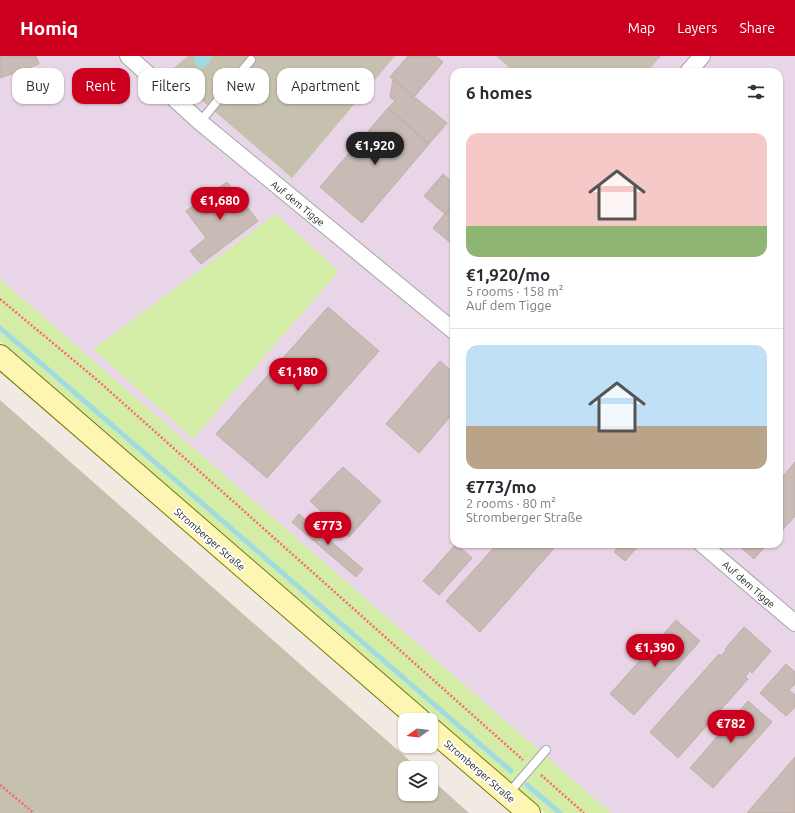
<!DOCTYPE html>
<meta charset="utf-8">
<style>
body{margin:0;font-family:Ubuntu,sans-serif;background:#f7f7f7;color:#2b2b33;height:100vh;display:flex;flex-direction:column;font-size:15px;white-space:nowrap}
*{box-sizing:border-box;margin:0}
p{font-size:13px;color:#7c7c81}
.icon{flex:none;width:22px;height:22px;fill:none;stroke:currentColor;stroke-width:2;stroke-linecap:round;stroke-linejoin:round}
.map{position:relative;flex:1;overflow:hidden}
.sheet{position:absolute;left:450px;top:12px;width:333px;height:480px;display:flex;flex-direction:column;background:#fff;border-radius:12px;box-shadow:0 1px 3px #0004}
.sheet>*{flex:none}
.hud{position:absolute;left:12px;top:12px;width:378px;height:36px;display:flex;gap:8px}
.needle{width:26px;rotate:256deg}
.tools{position:absolute;left:398px;top:657px;display:grid;gap:8px}
.tools a{display:grid;place-items:center;width:40px;height:40px;border-radius:8px;background:#fff;box-shadow:0 1px 3px #0004;font-size:20px}
.price{position:absolute;translate:-50% -34px;padding:0 9px;border-radius:14px;background:#cc001e;color:#fff;font-size:13px;line-height:26px;filter:drop-shadow(0 1px 2px #0008)}
.price::after{content:'';position:absolute;left:50%;top:24px;width:12px;height:9px;margin-left:-6px;background:inherit;clip-path:polygon(0 0,100% 0,50% 100%)}
.price.selected{background:#222;color:#fff}
ul{padding:0;list-style:none}
li{display:grid;align-content:center;gap:8px;height:212px;padding:0 16px}
li+li{border-top:1px solid #e1e1e2}
li span{display:grid;place-items:center;height:124px;border-radius:12px;color:#555}
li>.icon{margin-inline-start:auto}
span .icon{width:72px;height:72px;fill:#fffc;stroke-width:1}
li b{font-size:17px}
h2{display:flex;justify-content:space-between;align-items:center;height:48px;padding:0 16px;font-size:17px}
.tag{padding:0 14px;border-radius:12px;background:#fff;box-shadow:0 1px 3px #0004;font-size:14px;line-height:36px}
.tag.selected{background:#cc001e;color:#fff}
header{display:flex;align-items:center;gap:24px;box-sizing:border-box;height:56px;padding:0 20px;background:#cc001e;color:#fff}
header strong{font-size:19px}
nav{display:flex;gap:22px;margin-inline-start:auto;font-size:14px}
.map>svg:first-child{display:block}
.industrial{fill:#e9d5e8;fill-rule:evenodd}
.construction{fill:#c5c1ae}
.grass{fill:#d3eda6}
.water{fill:#a1dbe0}
.lines{fill:none;stroke-linecap:round;stroke-linejoin:round}
.stream{stroke:#a1dbe0;stroke-width:5}
.building{fill:#c8bbb6;stroke:#c2ada5}
.lane-casing{stroke:#a5a5a5;stroke-width:10}
.street-casing{stroke:#a5a5a5;stroke-width:18}
.secondary-casing{stroke:#7a7500;stroke-width:24}
.path{stroke:#ff656b;stroke-width:2.5;stroke-dasharray:2 2;stroke-linecap:butt}
.lane{stroke:#fff;stroke-width:8}
.street{stroke:#fff;stroke-width:16}
.secondary{stroke:#fdf6b3;stroke-width:22}
.labels{text-anchor:middle;stroke-width:3.5;stroke-linejoin:round;paint-order:stroke}
.street-label{font-size:10px;fill:#1e1e1e;stroke:#fff}
</style>
<header>
<strong>Homiq</strong>
<nav><a>Map</a><a>Layers</a><a>Share</a></nav>
</header>
<div class="map">
<svg width="795" height="757" viewBox="0 0 795 757">
<rect width="100%" height="100%" fill="#f0eae3"/>
<path class="industrial" d="M0,0H795V757H611L0,223ZM454,16H779V488H454Z"/>
<path class="construction" d="M188,0H395L292,122L169,16Z
M496,0H661L647,16H514Z
M0,344L418,712H405V738H431V723L469,757H0Z"/>
<path class="grass" d="M276,158L339,215L193,383L93,293Z
M0,223L611,757H545L0,285Z"/>
<path class="water" d="M194,0H214L209,5V8L202,13C197,11 193,6 194,0Z"/>
<g class="lines">
<path class="stream" d="M0,272L511,715
M527,729L560,757"/>
</g>
<path class="building" d="M0,0H36L39,8L0,22Z
M408,0H436L443,6L415,40L390,21Z
M393,24L447,67L429,88L388,52L395,45L390,41Z
M388,52L429,88L362,167L320,131Z
M443,118L454,128V147L445,158L424,140Z
M227,126L258,165L201,208L190,195L206,182L186,155Z
M454,147V190L433,172Z
M328,251L379,295L267,422L216,378Z
M440,305L454,317V356L419,397L386,368Z
M795,406V460L779,478V425Z
M343,411L381,445L349,481L310,445Z
M299,458L363,513L356,521L292,466Z
M456,488L472,502L439,539L423,525Z
M497,488H553L556,490L480,576L446,545Z
M620,488H640L625,505L614,496Z
M737,488H767L754,503Z
M676,564L700,585L634,659L610,638Z
M744,571L771,595L752,617L750,615L745,621L748,623L678,702L650,676L719,598L721,600L726,594L725,593Z
M786,608L795,616V628L789,634L795,639V651L786,660L760,637Z
M748,645L772,666L713,732L690,712Z
M795,701V757H747Z"/>
<g class="lines">
<g class="lane-casing">
<path id="lane" d="M200,66L251,4
M508,738L546,694"/>
</g>
<g class="street-casing">
<path id="street" d="M128,0L200,66L454,275
M688,16L702,0
M702,488L795,567"/>
</g>
<g class="secondary-casing">
<path id="secondary" d="M0,300L420,664
M431,673L529,757"/>
</g>
<path class="path" d="M0,243L96,323L523,704
M541,719L584,757
M0,729L34,757"/>
<use href="#lane" class="lane"/>
<use href="#street" class="street"/>
<use href="#secondary" class="secondary"/>
</g>
<g class="labels">
<g class="street-label">
<text transform="translate(298 147) rotate(39)" y="4">Auf dem Tigge</text>
<text transform="translate(210 483) rotate(41)" y="4">Stromberger Straße</text>
<text transform="translate(749 528) rotate(41)" y="4">Auf dem Tigge</text>
<text transform="translate(480 715) rotate(41)" y="4">Stromberger Straße</text>
</g>
</g>
</svg>
<div class="tools">
<a><svg class="needle" viewBox="-14 -14 28 28"><path d="M0-13l5 13h-10z" fill="#e53935"/><path d="M0 13l5-13h-10z" fill="#7c7c81"/></svg></a>
<a><svg class="icon" aria-label="layers" viewBox="0 0 24 24"><path d="M12 4l9 5-9 5-9-5zM3 14l9 5 9-5"/></svg></a>
</div>
<b class="price selected" style="left:375px;top:110px">€1,920</b>
<b class="price" style="left:220px;top:165px">€1,680</b>
<b class="price" style="left:298px;top:336px">€1,180</b>
<b class="price" style="left:328px;top:490px">€773</b>
<b class="price" style="left:655px;top:612px">€1,390</b>
<b class="price" style="left:731px;top:688px">€782</b>
<div class="hud">
<a class="tag">Buy</a>
<a class="tag selected">Rent</a>
<a class="tag">Filters</a>
<a class="tag">New</a>
<a class="tag">Apartment</a>
</div>
<section class="sheet">
<h2>6 homes<svg class="icon" aria-label="filters" viewBox="0 0 24 24"><path d="M4 7h16M4 17h16"/><circle cx="9" cy="7" r="2"/><circle cx="15" cy="17" r="2"/></svg></h2>
<ul>
<li><span style="background:linear-gradient(#f6c9c9 75%,#8fb573 0)"><svg class="icon" aria-label="home" viewBox="0 0 24 24"><path d="M3 11l9-7 9 7M6 9v11h12V9"/></svg></span><div><b>€1,920/mo</b><p>5 rooms · 158 m²</p><p>Auf dem Tigge</p></div></li>
<li><span style="background:linear-gradient(#bfe0f5 65%,#b9a48a 0)"><svg class="icon" aria-label="home" viewBox="0 0 24 24"><path d="M3 11l9-7 9 7M6 9v11h12V9"/></svg></span><div><b>€773/mo</b><p>2 rooms · 80 m²</p><p>Stromberger Straße</p></div></li>
</ul>
</section>
</div>
